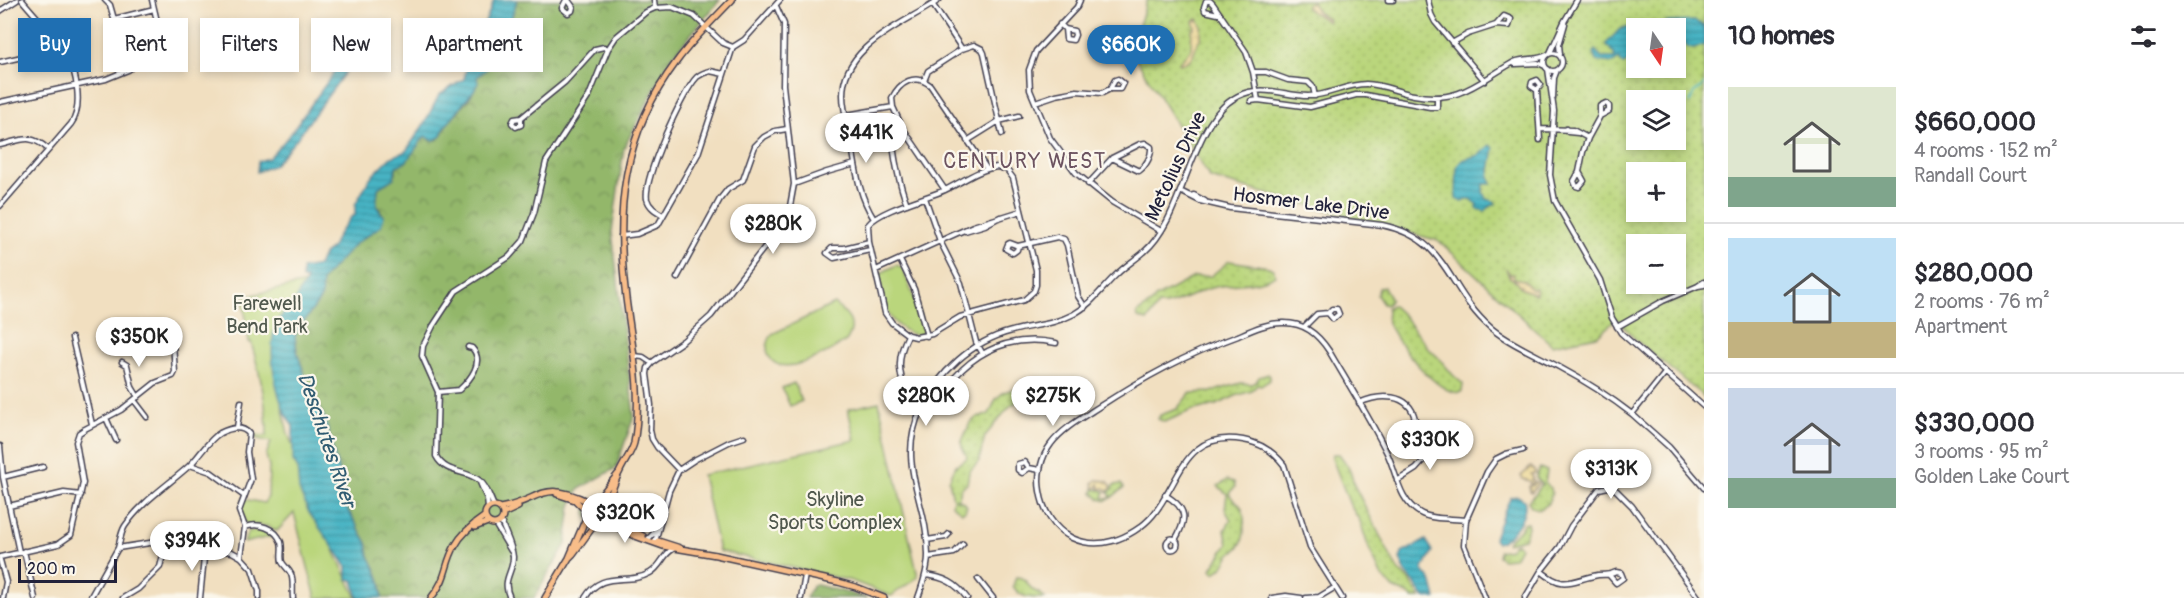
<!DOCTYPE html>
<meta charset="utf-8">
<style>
body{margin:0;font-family:Pangolin,sans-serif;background:#f2f2f3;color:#2b2b33;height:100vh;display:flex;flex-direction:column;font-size:22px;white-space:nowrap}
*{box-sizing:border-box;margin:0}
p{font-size:20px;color:#7c7c81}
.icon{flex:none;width:33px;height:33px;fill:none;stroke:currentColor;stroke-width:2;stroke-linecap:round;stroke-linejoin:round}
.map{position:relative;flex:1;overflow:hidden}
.panel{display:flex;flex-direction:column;background:#fff;width:480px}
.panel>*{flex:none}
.guide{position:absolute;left:18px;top:18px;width:570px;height:54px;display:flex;gap:12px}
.needle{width:39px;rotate:167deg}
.tools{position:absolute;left:1626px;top:18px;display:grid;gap:12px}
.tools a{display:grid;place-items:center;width:60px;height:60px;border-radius:0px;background:#fff;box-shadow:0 3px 9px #0003;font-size:30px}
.scale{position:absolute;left:18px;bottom:15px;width:99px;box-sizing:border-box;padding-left:6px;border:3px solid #22223b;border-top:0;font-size:16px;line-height:21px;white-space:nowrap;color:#22223b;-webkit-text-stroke:4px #fbf7ec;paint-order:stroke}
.price{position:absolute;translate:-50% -51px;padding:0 14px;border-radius:21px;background:#fff;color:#222;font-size:20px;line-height:39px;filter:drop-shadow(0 2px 3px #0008)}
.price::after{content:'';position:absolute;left:50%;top:36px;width:18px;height:14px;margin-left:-9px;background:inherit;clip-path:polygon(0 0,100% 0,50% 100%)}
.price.on{background:#1f6fb2;color:#fff}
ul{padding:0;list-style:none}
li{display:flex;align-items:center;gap:18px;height:150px;padding:0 24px}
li+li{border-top:2px solid #e1e1e2}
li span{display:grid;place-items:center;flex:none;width:168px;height:120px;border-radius:0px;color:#555}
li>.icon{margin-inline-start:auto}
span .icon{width:72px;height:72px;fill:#fffc;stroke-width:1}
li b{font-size:26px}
h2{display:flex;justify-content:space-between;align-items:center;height:72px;padding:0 24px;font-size:26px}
.tag{padding:0 21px;border-radius:0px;background:#fff;box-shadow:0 3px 9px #0003;font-size:21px;line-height:54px}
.tag.on{background:#1f6fb2;color:#fff}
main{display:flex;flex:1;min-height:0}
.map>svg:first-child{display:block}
.grass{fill:url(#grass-dots);stroke:#6e7c5b;stroke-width:1.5;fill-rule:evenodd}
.forest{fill:url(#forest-crowns);stroke:#5a6c53;stroke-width:1.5}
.sand{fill:url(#sand-dots);stroke:#887e6c;stroke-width:1.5}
.park{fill:#bad67b;stroke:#6e7c5b;stroke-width:1.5}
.water{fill:url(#water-rules);stroke:#346b80;stroke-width:1.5}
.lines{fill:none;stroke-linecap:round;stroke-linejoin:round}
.stream{stroke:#47b4c4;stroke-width:1.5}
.minor-casing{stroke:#413e4f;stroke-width:7}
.major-casing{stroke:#413e4f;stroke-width:8}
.minor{stroke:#fff;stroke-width:4}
.major{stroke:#f8bd89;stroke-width:5}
.labels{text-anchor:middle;stroke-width:4.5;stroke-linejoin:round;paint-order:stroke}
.street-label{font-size:20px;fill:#22223b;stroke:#fbf7ec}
.park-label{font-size:20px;fill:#50584e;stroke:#fbf7ec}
.neighbourhood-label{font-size:21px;letter-spacing:1.5px;fill:#6c5360;stroke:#fbf7ec}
.water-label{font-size:21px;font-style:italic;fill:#315c72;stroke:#fbf7ec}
</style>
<main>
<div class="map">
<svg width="1704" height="598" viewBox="0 0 1704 598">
<defs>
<pattern id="grass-dots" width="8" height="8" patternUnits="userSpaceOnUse" patternTransform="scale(1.5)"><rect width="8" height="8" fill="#bad67b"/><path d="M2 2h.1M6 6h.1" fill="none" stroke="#a0b76b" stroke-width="1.8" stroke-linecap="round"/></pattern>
<pattern id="forest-crowns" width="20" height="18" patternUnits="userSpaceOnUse" patternTransform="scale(1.5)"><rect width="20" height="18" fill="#93b76b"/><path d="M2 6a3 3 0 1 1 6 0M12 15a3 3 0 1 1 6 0" fill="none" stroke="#789459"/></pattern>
<pattern id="sand-dots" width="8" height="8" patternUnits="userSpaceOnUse" patternTransform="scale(1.5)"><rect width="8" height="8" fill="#eeda9e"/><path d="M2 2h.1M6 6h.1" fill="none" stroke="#ccbb89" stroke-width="1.8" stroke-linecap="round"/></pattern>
<pattern id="water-rules" width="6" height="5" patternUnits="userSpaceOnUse" patternTransform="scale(1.5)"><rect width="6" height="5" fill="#47b4c4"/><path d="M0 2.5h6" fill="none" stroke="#3b92a0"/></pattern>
</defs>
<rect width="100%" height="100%" fill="#fbf7ec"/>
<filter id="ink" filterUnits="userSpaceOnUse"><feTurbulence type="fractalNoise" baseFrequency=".0167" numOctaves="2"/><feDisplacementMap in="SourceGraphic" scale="12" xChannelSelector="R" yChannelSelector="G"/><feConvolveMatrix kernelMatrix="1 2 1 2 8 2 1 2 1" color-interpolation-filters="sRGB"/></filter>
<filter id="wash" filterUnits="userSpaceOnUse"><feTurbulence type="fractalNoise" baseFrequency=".008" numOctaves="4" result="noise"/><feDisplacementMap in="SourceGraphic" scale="24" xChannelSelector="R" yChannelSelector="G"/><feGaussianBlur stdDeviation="1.35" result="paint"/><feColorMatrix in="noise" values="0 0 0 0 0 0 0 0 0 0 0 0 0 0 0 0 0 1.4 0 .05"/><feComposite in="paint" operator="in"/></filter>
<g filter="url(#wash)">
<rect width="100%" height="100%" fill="#f1dfc0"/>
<path class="grass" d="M1147,0H1704V397L1635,339L1617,319L1597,336L1552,345L1439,241L1210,178L1131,51ZM1636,28H1676V68H1636ZM1636,100H1676V140H1636ZM1636,172H1676V212H1636ZM1636,244H1676V284H1636Z
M1229,261L1269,267L1274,270L1275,275C1261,285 1229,283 1211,288C1196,292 1170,308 1158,305L1147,321L1138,318L1137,313L1151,304L1155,298L1194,277L1211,276Z
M1384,287L1391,299L1387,305L1383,304L1377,295L1379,288Z
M1392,305L1403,315L1429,349L1438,357L1453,375L1463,384L1462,392C1440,399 1394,340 1387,321C1386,317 1387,312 1387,308Z
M1268,374L1270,376V380L1261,386L1257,385L1252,391L1238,395L1216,405L1190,411L1165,422L1158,419L1160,415L1177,409L1190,393L1211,392L1241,383L1251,384L1256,382L1259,377Z
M1030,384L1035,388L1033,392L1010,406L985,436L979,461L969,472L967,484L961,488L959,498L955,499L964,502L967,506L965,511L962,512L952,505L953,499L949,480L956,465C975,455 964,458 961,443L970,423L977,417L989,414L996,399L1004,392Z
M1333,454H1339C1347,464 1352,472 1354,485L1394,563L1399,571L1411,582L1420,598H1412L1408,594L1393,588L1381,575L1368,546L1360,521L1350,505L1332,458Z
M1540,468L1547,471L1545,484L1551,488L1552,494L1547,505L1539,510L1531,506L1528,501L1537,492L1540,485H1542L1536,477Z
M1227,480L1234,482L1235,487L1229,493C1232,502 1241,502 1243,511C1245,519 1245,539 1240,545C1237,550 1232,552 1229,556C1224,563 1224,569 1214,573L1211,569L1228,544L1225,530L1231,520L1225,509L1227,494L1218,486Z
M1121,484L1124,488C1110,496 1108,509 1093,493L1094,489L1105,491L1103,498L1109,499L1111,496L1108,492H1110L1114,485Z
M586 511a10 10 0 1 1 20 0a10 10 0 1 1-20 0Z
M1527,523L1528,527L1524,539L1507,543C1509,536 1519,535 1523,524Z
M1514,544H1518L1520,547L1514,558L1503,559L1498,556L1499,551L1510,549Z
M1016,577C1026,577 1026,583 1032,589C1037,593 1041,593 1045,598C1030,598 1020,598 1013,586Z"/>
<path class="forest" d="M517,0H720L670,59L624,148L612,232L634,416L616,468L579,489L571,506L566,544L534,598H382L381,584L376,570L369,556L367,543L346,507L344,492L325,419L310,391L297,352L295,337L297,331L321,298V280L355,244L374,231L384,216L376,204L378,188L390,180L396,173V166L406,162L420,140L425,135L437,140C442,135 444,130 447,124C458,109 477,96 477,77C498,65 509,21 517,0Z
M813,585H817L867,598H806Z"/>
<path class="sand" d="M1312,2L1318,13L1328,19V22L1306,8V4Z
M1198,19L1201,25V38C1191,48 1199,59 1180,64L1179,63L1191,49L1192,30L1195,27L1193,21Z
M1506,268L1510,275L1513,274L1514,278L1523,280L1532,289L1536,288V294L1522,289L1516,281L1509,277Z
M1531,467L1535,471V473L1531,474L1533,477L1532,480L1538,483L1532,492L1530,491L1529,486L1533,485L1534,483L1531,484L1530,481L1523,479L1521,476Z
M1096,480L1107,481L1111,485V489L1108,491L1105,488L1100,489L1099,484L1097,488H1094L1093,483Z"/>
<path class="park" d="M896,265L902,267L917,305L924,331L921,335C914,336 909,333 903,329C883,317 883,296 879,274Z
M310,282L276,376L288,434L336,555L357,598H316L294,513L277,531L266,526L245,524L241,509L243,499L264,503L268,497L269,467L266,455L271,442L250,437L251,435L267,436C267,403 260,374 251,342H249L243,297Z
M834,304C848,315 858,324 846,341C831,351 780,381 769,356C765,348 768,341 772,334Z
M794,383L802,401L790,406L782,388Z
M879,402L918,577L891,596L852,581L719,551L702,475L855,440L848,409Z
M248,531H265L274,536L244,543Z"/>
<path class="water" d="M494,0H517L507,32L500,42L498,55L488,68L477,77L478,83L474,90L445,127L440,137L433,141L425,136L406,162L396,166L394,178L378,188C378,201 372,204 384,216L381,226L355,244L322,280L321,298L297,331L295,337L297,352L310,391L325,419L344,492L346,507L367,543L369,556L376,570L381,584L382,598H358L353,580L347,579V567L309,513L299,490L297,467L293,461V426C276,405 264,344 279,319C283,312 292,310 295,302C298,295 300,287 306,283V279H302V269L318,266L323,255L332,248C335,237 344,226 352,216H355V205L370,178L390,158L406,151L424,124L439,95L464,79L467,66L482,39V30Z
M1695,21L1704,26V45L1694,49L1688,48L1683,41L1676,40V28H1648L1668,22Z
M371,24L375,27L357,56L295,141L274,165L257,172L258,161L269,158L288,137L350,50Z
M1626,27L1636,30V54L1623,65L1619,59L1613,63L1596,61L1593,53L1595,50L1602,58H1615L1614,54L1607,45V43L1619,30Z
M1490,145L1494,148L1489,176L1492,184H1484L1483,192L1486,199L1494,201L1496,204L1491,206L1485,211L1477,209V204L1471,199H1465L1462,202L1456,199L1457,166L1462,160L1479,155Z
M1518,496L1524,500C1529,516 1511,538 1497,543L1494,538C1499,524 1504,510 1511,497Z
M1426,540L1433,551L1422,570L1431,580L1436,598H1425L1422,596L1415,583L1407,575L1400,559L1402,553Z"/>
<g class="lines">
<path class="stream" d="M1690,103L1694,92L1700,89L1704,84"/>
</g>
</g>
<g filter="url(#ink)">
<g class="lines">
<g class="minor-casing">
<path id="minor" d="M105,0L110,5L114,19L154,9
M566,0L562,8L568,13L572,11L573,7L568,0
M654,0L655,8
M1080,0L1077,7L1036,51L1029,70L1030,90L1050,138L1076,173L1112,202L1161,231
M1388,0H1393
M1428,0L1431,14L1435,22L1485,81
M933,5L962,49
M0,11L17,0
M1218,14L1205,11L1204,7L1206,1H1210L1213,4L1246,52L1253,72L1258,100
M1060,24L1065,29L1066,39L1073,40L1075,35L1074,31L1065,29
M1452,43L1468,34L1496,25L1504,16L1511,19L1509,26L1496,25
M1544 62a9 9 0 1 1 18 0a9 9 0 1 1-18 0Z
M1550,53L1564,22L1577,0
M1560,54L1559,45L1565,24
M0,62L61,48
M1515,64L1538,63L1545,66
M1548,69L1554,111L1550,175L1555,201L1600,280L1612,318L1621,333L1704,407
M1253,72H1266L1288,80L1308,82L1313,87L1315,96
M924,81L928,71L962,49L974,45L982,49L984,53L1002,134
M1537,90L1541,85L1537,80L1532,82L1531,86L1537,90L1540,140
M1553,98L1554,78L1557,70
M1251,101L1258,100L1310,107L1356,95H1365L1430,107H1437V97
M0,102L106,79L128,70L154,52L160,44V34L152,0
M1035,102L1056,95L1077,91L1102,93L1110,89H1120L1123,83L1118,79L1115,80L1110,89
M846,115L893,107
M521,118V125L516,127L512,123L514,119L521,118L565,82L595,49L604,47L608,49
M902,127C900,129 897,130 895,133C889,145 902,192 907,204
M1541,129L1573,130L1588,138
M1566,129L1568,132L1578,133
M967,141L999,121L1019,116
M0,145C22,140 30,133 48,149
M997,167L1007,170L1013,178L1036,270V285L1034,291L1024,300L960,317L932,334L916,337L908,335L892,323L885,313L869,242L868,225C879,210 927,198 945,190C962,182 979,169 997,167Z
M1579,172L1584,181L1579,187L1576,186L1574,181L1579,172L1583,152L1588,138L1600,116L1609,111V106L1606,103L1600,106V116
M794,184L827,172L855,164
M1088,184L1112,158L1140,144L1145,143L1151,147C1152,155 1146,166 1139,171L1112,158
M945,190L902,127L893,107L892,98C900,82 915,73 930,85L987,169
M1180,191L1200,201L1230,208L1382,225C1450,239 1445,288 1491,328C1510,344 1537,355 1559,367C1585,381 1609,396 1632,414L1665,373
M1190,196L1194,195L1205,201
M925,198L940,241L961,283L976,342L983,354
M0,206L71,124C83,108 77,72 67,56C55,36 37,18 22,0
M663,215C656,211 649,207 647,199C643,179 682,92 697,77C701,74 705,72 710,71L724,74
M874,219C858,194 856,169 851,140C848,126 843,110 843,95C843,45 903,25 939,0
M965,231L985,225L1000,217
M621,236L637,234L658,225L698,154L733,47
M869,242L844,248H832L827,253L834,258L870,250
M1018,246L1017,250L1013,253L1006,249L1008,244L1010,243L1018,246L1057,237L1064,239L1067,245L1078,296L1085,307
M900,260L914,289L927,336
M876,270L973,226L1021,211
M677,278L720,199L728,189L743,180L755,146L764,137L775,131L787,129
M1704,282L1698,286L1704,285
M1305,326L1317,314L1328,313L1332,309H1337L1339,314L1333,319L1328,313
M1617,327L1663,301L1698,286
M72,338L92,424
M634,356L643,357L652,363
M122,362L127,365L132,387L138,397
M955,377C983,346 1016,335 1056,343
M904,391L913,390L915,394L914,397L910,400L906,397C899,371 896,359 908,335
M438,392L459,390C470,380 485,362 472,348L468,347
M134,400L147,417
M1359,403C1379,394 1409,392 1415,419
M1632,414L1669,447L1704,488
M106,418L116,440
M237,427L241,402
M0,446L3,477L19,552
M190,465L211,472L244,496
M1029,468L1025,462L1018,464V470L1022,473L1029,468L1040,470
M679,470L657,447L652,439L650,430L651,405L647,374L648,368L654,361L683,341L711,316L781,226L790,206L794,184L783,85L784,24L776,6
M3,477L43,467
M479,480L487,499L488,508
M1397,481L1416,469L1441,441L1455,439L1460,444L1466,440L1463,433L1457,434L1455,439
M1165,495C1188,508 1187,520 1175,540
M9,506L64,493L81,495
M494,506C490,498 487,486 480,481C466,469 446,475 436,456L438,392L422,356L423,346L433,326L456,291L509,257L523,241L534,213L546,162L589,96L608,49L616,37L646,12L655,8L672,7L694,16L723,43L733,47L744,40L780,0
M501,521C505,533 512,544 513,557C513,574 501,579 510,598
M495,524L511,551
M245,527C258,522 276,528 281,542C283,549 280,556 282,562C284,566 289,569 291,574C294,581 292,590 293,598
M649,538L654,533L658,522
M1166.5 544a5.5 5.5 0 1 1 11 0a5.5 5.5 0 1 1-11 0Z
M927,540L946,537L949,534
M655,542L669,491L679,470L694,460L729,442L744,437
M118,548C120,541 121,532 125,526C142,501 167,486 189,466C199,457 208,440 220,433C230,428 242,425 249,434L247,452L251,479L239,511L245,527L241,557
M24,551L35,598
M0,557L58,544L71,535L83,483L76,442L79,433L85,429L121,410L155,383L173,376L175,372L173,343
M928,557L954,553L963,544
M0,560L6,582L3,598
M1541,571C1565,591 1571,580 1598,575C1605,574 1609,576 1616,572L1621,573L1623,578L1616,583L1609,575
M925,575C944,577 956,583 967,598
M978,579L993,598
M90,598L118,548L156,542L232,552L241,557L252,569L259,591V598
M123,598L138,589L160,567L166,543
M200,598L205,548
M585,598C602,569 627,586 650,573C661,567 663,554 673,549
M801,598L805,575
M918,598C923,584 928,569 928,555C928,501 895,465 921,409C938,373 972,341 1012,331C1033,325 1053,325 1074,314C1092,304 1102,288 1117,274C1125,266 1135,260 1144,252C1189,214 1189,107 1249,92C1269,87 1288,96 1308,96C1328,96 1346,84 1366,84C1382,84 1398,92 1414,95C1460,104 1478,82 1514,62C1525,57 1537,61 1547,55
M1272,598L1286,596L1301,598
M1306,598L1319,597L1334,588
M1342,598L1310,547L1284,465C1273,451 1261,443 1243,440C1184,430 1181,481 1153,515C1143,527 1127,537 1112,541C1098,545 1085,544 1072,538C1054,529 1043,511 1040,491C1037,475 1041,457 1051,444C1062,429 1082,418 1097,408C1145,377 1185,355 1238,336C1252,330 1267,323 1282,323C1304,322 1318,334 1329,351C1349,385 1370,418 1387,453C1397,473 1398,500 1420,513C1432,520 1452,518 1466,520
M1485,598L1464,545L1466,520L1487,472L1496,459L1506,454L1523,450
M1525,598L1541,571L1560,547L1571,526L1599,489L1608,487L1616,490L1632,506L1699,598"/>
</g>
<g class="major-casing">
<path id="major" d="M557,494L575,500L584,509
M584 511a12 12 0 1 1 24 0a12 12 0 1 1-24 0Z
M598,499L618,474
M607,504C611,494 615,480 620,471C624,462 632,452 634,443C643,395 632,346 626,298C615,210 622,134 677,61C693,39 713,20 732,0
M485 515a9 9 0 1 1 18 0a9 9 0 1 1-18 0Z
M500,508C543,500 540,479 589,502
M503,514L518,507
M608,515L627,528L643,536
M605,521L635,536L663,546L716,555L838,582L856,587L884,598
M475,527L488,522
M658,541L680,548
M569,558L573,554L595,524
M431,598C448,578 444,565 455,546C462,533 473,524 485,516
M545,598L569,558L586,518"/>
</g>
<use href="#minor" class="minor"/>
<use href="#major" class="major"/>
</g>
</g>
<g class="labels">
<g class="street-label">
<text transform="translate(1175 166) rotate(-65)" y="7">Metolius Drive</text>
<text transform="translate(1311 203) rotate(7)" y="7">Hosmer Lake Drive</text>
</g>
<g class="park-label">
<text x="267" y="310">Farewell<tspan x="267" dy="23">Bend Park</tspan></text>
<text x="835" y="506">Skyline<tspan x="835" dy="23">Sports Complex</tspan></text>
</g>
<g class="neighbourhood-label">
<text x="1025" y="168">CENTURY WEST</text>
</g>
<g class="water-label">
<text transform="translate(327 440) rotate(71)" y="7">Deschutes River</text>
</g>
</g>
</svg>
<div class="tools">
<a><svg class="needle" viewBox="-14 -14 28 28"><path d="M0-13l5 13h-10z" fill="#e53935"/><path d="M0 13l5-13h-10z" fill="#7c7c81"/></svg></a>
<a><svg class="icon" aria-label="layers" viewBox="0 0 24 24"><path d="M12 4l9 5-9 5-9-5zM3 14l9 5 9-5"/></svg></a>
<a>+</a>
<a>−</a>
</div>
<div class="scale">200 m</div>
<b class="price on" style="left:1131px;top:76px">$660K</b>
<b class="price" style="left:866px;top:164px">$441K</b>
<b class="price" style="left:773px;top:255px">$280K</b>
<b class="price" style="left:139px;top:368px">$350K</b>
<b class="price" style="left:926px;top:427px">$280K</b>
<b class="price" style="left:1053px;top:427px">$275K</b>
<b class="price" style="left:1430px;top:471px">$330K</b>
<b class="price" style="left:1611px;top:500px">$313K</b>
<b class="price" style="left:625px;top:544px">$320K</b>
<b class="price" style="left:192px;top:572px">$394K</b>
<div class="guide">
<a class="tag on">Buy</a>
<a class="tag">Rent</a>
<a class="tag">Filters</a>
<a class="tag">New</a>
<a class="tag">Apartment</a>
</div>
</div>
<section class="panel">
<h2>10 homes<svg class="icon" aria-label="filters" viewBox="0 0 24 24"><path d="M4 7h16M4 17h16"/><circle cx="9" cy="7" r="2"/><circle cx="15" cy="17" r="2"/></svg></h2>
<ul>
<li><span style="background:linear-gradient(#dfe7d0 75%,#7fa58c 0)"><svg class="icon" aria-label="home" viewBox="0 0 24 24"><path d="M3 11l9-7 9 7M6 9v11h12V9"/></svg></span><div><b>$660,000</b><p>4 rooms · 152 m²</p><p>Randall Court</p></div></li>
<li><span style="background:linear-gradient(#bfe0f5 70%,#c2b280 0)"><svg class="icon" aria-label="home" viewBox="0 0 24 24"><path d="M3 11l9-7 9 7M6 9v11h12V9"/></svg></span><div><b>$280,000</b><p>2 rooms · 76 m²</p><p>Apartment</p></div></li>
<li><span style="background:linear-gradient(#c9d6e8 75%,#7fa58c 0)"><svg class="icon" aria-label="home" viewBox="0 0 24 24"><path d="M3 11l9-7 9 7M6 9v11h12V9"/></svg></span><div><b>$330,000</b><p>3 rooms · 95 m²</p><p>Golden Lake Court</p></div></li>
</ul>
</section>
</main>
